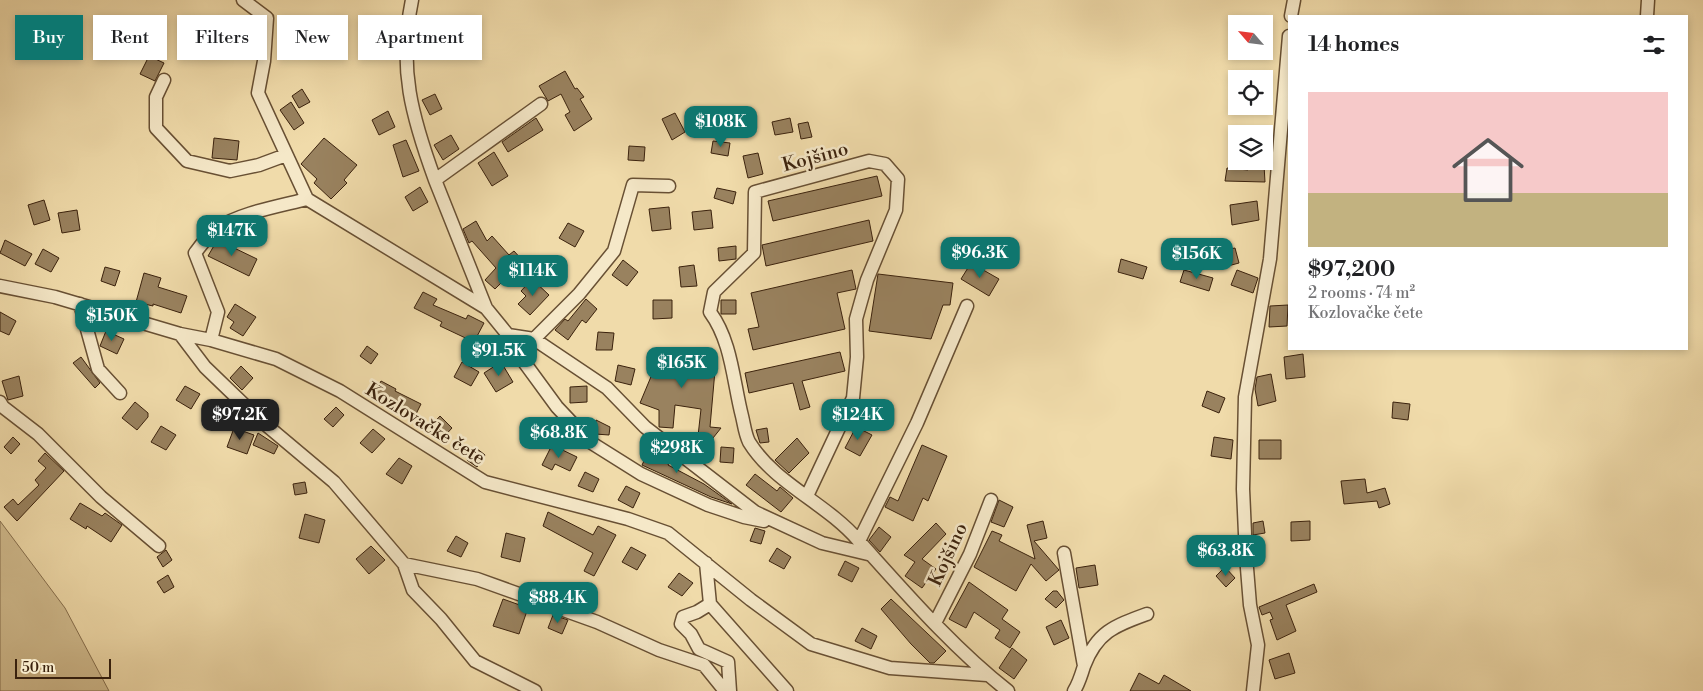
<!DOCTYPE html>
<meta charset="utf-8">
<style>
body{margin:0;font-family:"Libre Bodoni",serif;background:#f2f2f2;color:#202124;height:100vh;display:flex;flex-direction:column;font-size:19px;white-space:nowrap}
*{box-sizing:border-box;margin:0}
p{font-size:16px;color:#757577}
.icon{flex:none;width:28px;height:28px;fill:none;stroke:currentColor;stroke-width:2;stroke-linecap:round;stroke-linejoin:round}
.map{position:relative;flex:1;overflow:hidden}
.drawer{position:absolute;left:1288px;top:15px;width:400px;height:335px;display:flex;flex-direction:column;background:#fff;border-radius:0px;box-shadow:0 2px 8px #0003}
.drawer>*{flex:none}
.guide{position:absolute;left:15px;top:15px;width:475px;height:45px;display:flex;gap:10px}
.needle{width:32px;rotate:298deg}
.controls{position:absolute;left:1228px;top:15px;display:grid;gap:10px}
.controls a{display:grid;place-items:center;width:45px;height:45px;border-radius:0px;background:#fff;box-shadow:0 2px 8px #0003;font-size:25px}
.scale{position:absolute;left:15px;bottom:12px;width:96px;box-sizing:border-box;padding-left:5px;border:2px solid #3b220d;border-top:0;font-size:14px;line-height:18px;white-space:nowrap;color:#3b220d;-webkit-text-stroke:4px #f5e8c8;paint-order:stroke}
.price{position:absolute;translate:-50% -42px;padding:0 11px;border-radius:10px;background:#0f766e;color:#fff;font-size:16px;line-height:32px;filter:drop-shadow(0 1px 2px #0008)}
.price::after{content:'';position:absolute;left:50%;top:30px;width:15px;height:11px;margin-left:-8px;background:inherit;clip-path:polygon(0 0,100% 0,50% 100%)}
.price.current{background:#222;color:#fff}
ul{padding:0;list-style:none}
li{display:grid;align-content:center;gap:10px;height:265px;padding:0 20px}
li span{display:grid;place-items:center;height:155px;border-radius:0px;color:#555}
li>.icon{margin-inline-start:auto}
span .icon{width:90px;height:90px;fill:#fffc;stroke-width:1}
li b{font-size:21px}
h2{display:flex;justify-content:space-between;align-items:center;height:60px;padding:0 20px;font-size:21px}
.pill{padding:0 18px;border-radius:0px;background:#fff;box-shadow:0 2px 8px #0003;font-size:18px;line-height:45px}
.pill.current{background:#0f766e;color:#fff}
.map>svg:first-child{display:block}
.green{fill:#d1bc8f;stroke:#866f4e}
.building{fill:#99825f;stroke:#3b220d}
.lines{fill:none;stroke-linecap:round;stroke-linejoin:round}
.minor-casing{stroke:#685034;stroke-width:15}
.minor{stroke:#f5e8c8;stroke-width:12}
.labels{text-anchor:middle;stroke-width:5;stroke-linejoin:round;paint-order:stroke}
.street-label{font-size:19px;fill:#3b220d;stroke:#f5e8c8}
</style>
<div class="map">
<svg width="1703" height="691" viewBox="0 0 1703 691">
<rect width="100%" height="100%" fill="#f0dbaa"/>
<filter id="stains"><feTurbulence type="fractalNoise" baseFrequency=".004" numOctaves="4"/><feColorMatrix values="0 0 0 0 .2 0 0 0 0 .09 0 0 0 0 .02 0 0 0 .5 -.17"/></filter>
<radialGradient id="worn" r=".72"><stop offset=".6" stop-color="#630" stop-opacity="0"/><stop offset="1" stop-color="#630" stop-opacity=".3"/></radialGradient>
<path class="green" d="M0,521L65,608L109,691H0Z"/>
<path class="building" d="M149,56L164,63L155,81L140,74Z
M565,71L575,89L577,88L584,97L580,99L592,119L574,131L565,115L570,112L561,94L548,101L539,86Z
M302,89L310,102L299,108L292,96Z
M435,94L442,109L430,115L422,100Z
M291,102L304,123L294,130L280,110Z
M388,111L395,127L379,135L372,120Z
M675,113L685,132L672,140L662,119Z
M536,118L543,130L508,152L502,142Z
M790,118L793,132L775,135L772,122Z
M808,122L812,137L801,139L798,124Z
M451,135L459,149L443,160L434,145Z
M214,138L239,141L237,160L212,158Z
M324,138L357,165L344,180L347,183L331,199L314,183L317,179L301,164Z
M406,140L419,171L403,177L393,145Z
M713,141L730,143L728,156L711,153Z
M629,146L645,147L644,161L628,160Z
M494,152L508,176L492,186L478,163Z
M758,153L763,174L748,178L743,156Z
M1264,165L1265,182L1225,181L1227,168L1248,170L1247,166Z
M877,176L882,196L773,221L768,201Z
M420,187L428,202L413,211L405,197Z
M717,188L736,192L733,204L714,198Z
M44,200L50,220L34,225L28,205Z
M1257,201L1259,220L1232,225L1230,205Z
M669,207L671,229L652,231L649,209Z
M77,210L80,230L62,233L58,213Z
M711,210L713,228L694,230L692,212Z
M869,220L873,241L766,266L762,245Z
M476,221L487,241L492,236L509,255L514,251L523,261L495,289L485,280L496,268L472,241L469,243L463,229Z
M568,223L584,231L575,247L559,238Z
M219,237L231,243L230,246L257,259L249,276L208,256Z
M5,240L32,254L25,266L0,253Z
M736,246V259L719,261L718,248Z
M1235,248L1239,263L1224,267L1220,251Z
M43,249L59,258L51,272L35,264Z
M1121,259L1147,267L1143,279L1118,272Z
M623,260L638,272L627,286L612,275Z
M971,263L999,279L989,296L961,279Z
M694,265L697,286L681,287L679,267Z
M105,267L120,271L115,286L101,281Z
M852,270L856,289L837,293L845,329L753,350L748,329L759,327L751,293Z
M1184,270L1213,278L1209,291L1180,282Z
M1237,270L1258,278L1253,293L1231,285Z
M144,273L161,278L158,287L187,296L181,313L153,304V306L136,302Z
M878,274L953,283L950,305H943L931,339L869,331Z
M532,279L549,295L530,315L518,304L526,296L521,291Z
M423,292L437,299L433,305L466,319L468,315L484,323L474,342L440,326L442,322L414,308Z
M586,299L597,309L586,323L582,320L568,340L555,330L565,319L568,321Z
M653,300H672V318L653,319Z
M721,300H736V314H721Z
M235,304L256,317L243,336L230,328L234,322L227,317Z
M1288,305L1287,326L1269,327L1270,306Z
M0,312L16,321L9,335L0,331Z
M106,331L124,339L117,354L100,346Z
M598,332L614,333L612,350H596Z
M367,346L378,354L371,364L360,356Z
M663,348L695,361V357L716,359L710,427L721,428L713,438L698,436L701,409L675,405L673,428L659,427V410L640,403Z
M840,352L845,371L802,381L810,407L800,410L793,383L749,393L745,373Z
M1303,354L1305,377L1286,379L1284,357Z
M81,357L100,383L95,388L73,363Z
M462,362L479,372L471,386L454,377Z
M501,362L513,382L496,392L484,373Z
M618,365L635,369L631,385L615,381Z
M241,366L253,378L242,390L230,378Z
M1271,374L1276,401L1258,406L1255,389L1257,377Z
M19,376L23,396L8,400L2,381Z
M381,381L396,389L395,391L421,404L414,418L372,397Z
M185,386L200,394L191,409L176,400Z
M587,386V402L570,403V387Z
M1207,391L1225,398L1219,413L1202,406Z
M135,402L148,413V417L137,430L122,418Z
M1393,402L1410,404L1408,420L1392,418Z
M336,407L344,415L333,427L324,419Z
M440,416L452,428L440,441L428,429Z
M596,420L610,427L609,435L595,434Z
M161,426L176,435L166,450L151,442Z
M856,427L872,435L860,456L845,448Z
M234,428L254,435L247,454L227,447Z
M767,428L769,442L760,443L756,430Z
M373,429L385,439L372,453L360,443Z
M258,433L278,446L274,454L253,445Z
M13,437L20,444L11,454L4,447Z
M1214,437L1233,440L1231,459L1211,456Z
M797,438L809,453L789,473L775,460Z
M1259,440H1281V459H1259Z
M552,445L577,457L570,471L555,464L552,470L542,465Z
M922,445L947,456L928,501L923,498L913,521L885,507L890,497L898,501Z
M721,447L734,448L733,463L720,462Z
M476,448L485,455L477,467L467,460Z
M650,449L671,458L668,465L704,484L732,504L711,497L642,465Z
M45,453L64,471L17,521L4,507L13,499L18,505L39,485L35,480L46,468L38,461Z
M399,458L412,466L402,484L386,474Z
M585,472L599,479L593,492L578,486Z
M755,474L777,491L780,487L793,498L781,512L746,485Z
M1365,479L1367,493L1385,488L1390,504L1379,508L1377,501L1344,504L1341,481Z
M305,482L307,493L295,495L293,484Z
M626,486L640,493L633,508L618,500Z
M999,500L1013,507L1004,527L991,522Z
M80,503L102,516L105,513L122,525L111,542L87,526L86,529L70,519Z
M548,512L593,535L598,526L616,535L594,576L584,571L593,553L543,526Z
M305,514L325,520L319,543L299,538Z
M1043,521L1047,538L1034,541L1059,570L1046,581L1031,564L1016,591L974,567L992,531L1002,535L999,541L1035,559L1027,525Z
M1263,521L1265,533L1253,535V523Z
M1310,521V540L1291,541V522Z
M936,523L946,534L922,559L936,569L922,588L905,576L915,562L904,555Z
M879,527L891,537L880,552L869,540Z
M755,528L765,531L761,544L750,541Z
M506,533L525,538L520,562L501,557Z
M456,536L468,543L461,557L447,551Z
M371,546L385,560L369,574L356,559Z
M631,547L646,555L637,570L622,562Z
M777,548L791,557L784,569L769,561Z
M166,550L172,560L163,567L157,557Z
M845,561L859,568L852,582L838,575Z
M1095,565L1098,585L1079,588L1076,568Z
M1225,567L1235,578L1226,587L1216,576Z
M679,573L693,583L682,596L668,587Z
M168,575L174,587L164,593L157,582Z
M969,582L1008,610L1002,619L1020,632L1010,648L995,638L1000,630L974,612L966,628L949,619Z
M561,584L589,597L584,609L554,598Z
M1314,584L1317,592L1286,605L1296,631L1277,640L1270,620L1273,619L1270,612L1262,615L1259,607Z
M1053,591H1057L1064,600L1056,608L1045,599Z
M503,599L528,608L519,634L493,626Z
M891,599L946,651L934,663H930L911,644L881,609Z
M553,615L568,620L562,634L548,628Z
M1061,620L1069,638L1054,645L1046,627Z
M862,628L877,636L871,649L855,641Z
M1012,648L1027,660L1014,679L999,668Z
M1289,653L1295,673L1275,679L1269,660Z
M1139,673L1159,684L1164,675L1191,691H1130Z"/>
<g class="lines">
<g class="minor-casing">
<path id="minor" d="M243,0L267,18L264,61L258,93L307,199L486,308L508,335L534,339L607,388L645,427L755,512L822,543L868,554
M412,0C398,68 412,117 435,180
M1291,16L1294,0
M1647,16L1648,0
M164,80L156,97V128L187,161L230,171L259,165L286,155
M0,286L55,297L180,334L211,340L276,359L340,391L485,482L628,519L668,533L751,600L811,644L890,668L987,675
M80,304L98,369L120,393
M486,308L435,180L541,104
M180,334L205,367L259,419L334,482L404,564
M508,335L513,347L557,407L590,442L641,474L708,505L744,517L764,521
M534,339L579,294L614,251L633,185L669,186
M211,340L218,312L195,253C202,244 207,236 216,229C239,213 280,206 307,199
M0,402L3,407L38,434L101,497L159,546
M807,496L853,398L857,357L856,319L867,280L896,210L898,179L885,164L869,161L755,192L754,253L714,292L710,312C732,342 733,381 742,416C744,424 745,434 749,442C775,484 826,503 858,540C905,592 953,648 1008,691
M859,541L917,423L967,306
M1064,553L1084,666
M706,563L710,604L697,612L683,617L681,624L691,634L699,649L728,662L730,691
M710,604L787,691
M935,623L970,554L991,500
M535,691L475,661L441,619L413,590L404,564L477,579L597,622L659,650L704,665L725,691
M1074,691C1079,683 1081,676 1084,666C1097,632 1114,626 1147,614
M1253,691L1258,645L1250,605L1246,556L1243,489L1245,397L1270,259L1289,36"/>
</g>
<use href="#minor" class="minor"/>
</g>
<g class="labels">
<g class="street-label">
<text transform="translate(815 156) rotate(-15)" y="7">Kojšino</text>
<text transform="translate(426 423) rotate(32)" y="7">Kozlovačke čete</text>
<text transform="translate(947 554) rotate(-65)" y="7">Kojšino</text>
</g>
</g>
<rect width="100%" height="100%" filter="url(#stains)"/>
<rect width="100%" height="100%" fill="url(#worn)"/>
</svg>
<div class="controls">
<a><svg class="needle" viewBox="-14 -14 28 28"><path d="M0-13l5 13h-10z" fill="#e53935"/><path d="M0 13l5-13h-10z" fill="#757577"/></svg></a>
<a><svg class="icon" aria-label="locate" viewBox="0 0 24 24"><circle cx="12" cy="12" r="6"/><path d="M12 2v4M12 18v4M2 12h4M18 12h4"/></svg></a>
<a><svg class="icon" aria-label="layers" viewBox="0 0 24 24"><path d="M12 4l9 5-9 5-9-5zM3 14l9 5 9-5"/></svg></a>
</div>
<div class="scale">50 m</div>
<b class="price" style="left:721px;top:148px">$108K</b>
<b class="price" style="left:232px;top:257px">$147K</b>
<b class="price" style="left:980px;top:279px">$96.3K</b>
<b class="price" style="left:1197px;top:280px">$156K</b>
<b class="price" style="left:533px;top:297px">$114K</b>
<b class="price" style="left:112px;top:342px">$150K</b>
<b class="price" style="left:499px;top:377px">$91.5K</b>
<b class="price" style="left:682px;top:389px">$165K</b>
<b class="price current" style="left:240px;top:441px">$97.2K</b>
<b class="price" style="left:858px;top:441px">$124K</b>
<b class="price" style="left:559px;top:459px">$68.8K</b>
<b class="price" style="left:677px;top:474px">$298K</b>
<b class="price" style="left:1226px;top:577px">$63.8K</b>
<b class="price" style="left:558px;top:624px">$88.4K</b>
<div class="guide">
<a class="pill current">Buy</a>
<a class="pill">Rent</a>
<a class="pill">Filters</a>
<a class="pill">New</a>
<a class="pill">Apartment</a>
</div>
<section class="drawer">
<h2>14 homes<svg class="icon" aria-label="filters" viewBox="0 0 24 24"><path d="M4 7h16M4 17h16"/><circle cx="9" cy="7" r="2"/><circle cx="15" cy="17" r="2"/></svg></h2>
<ul>
<li><span style="background:linear-gradient(#f6c9c9 65%,#c2b280 0)"><svg class="icon" aria-label="home" viewBox="0 0 24 24"><path d="M3 11l9-7 9 7M6 9v11h12V9"/></svg></span><div><b>$97,200</b><p>2 rooms · 74 m²</p><p>Kozlovačke čete</p></div></li>
</ul>
</section>
</div>
